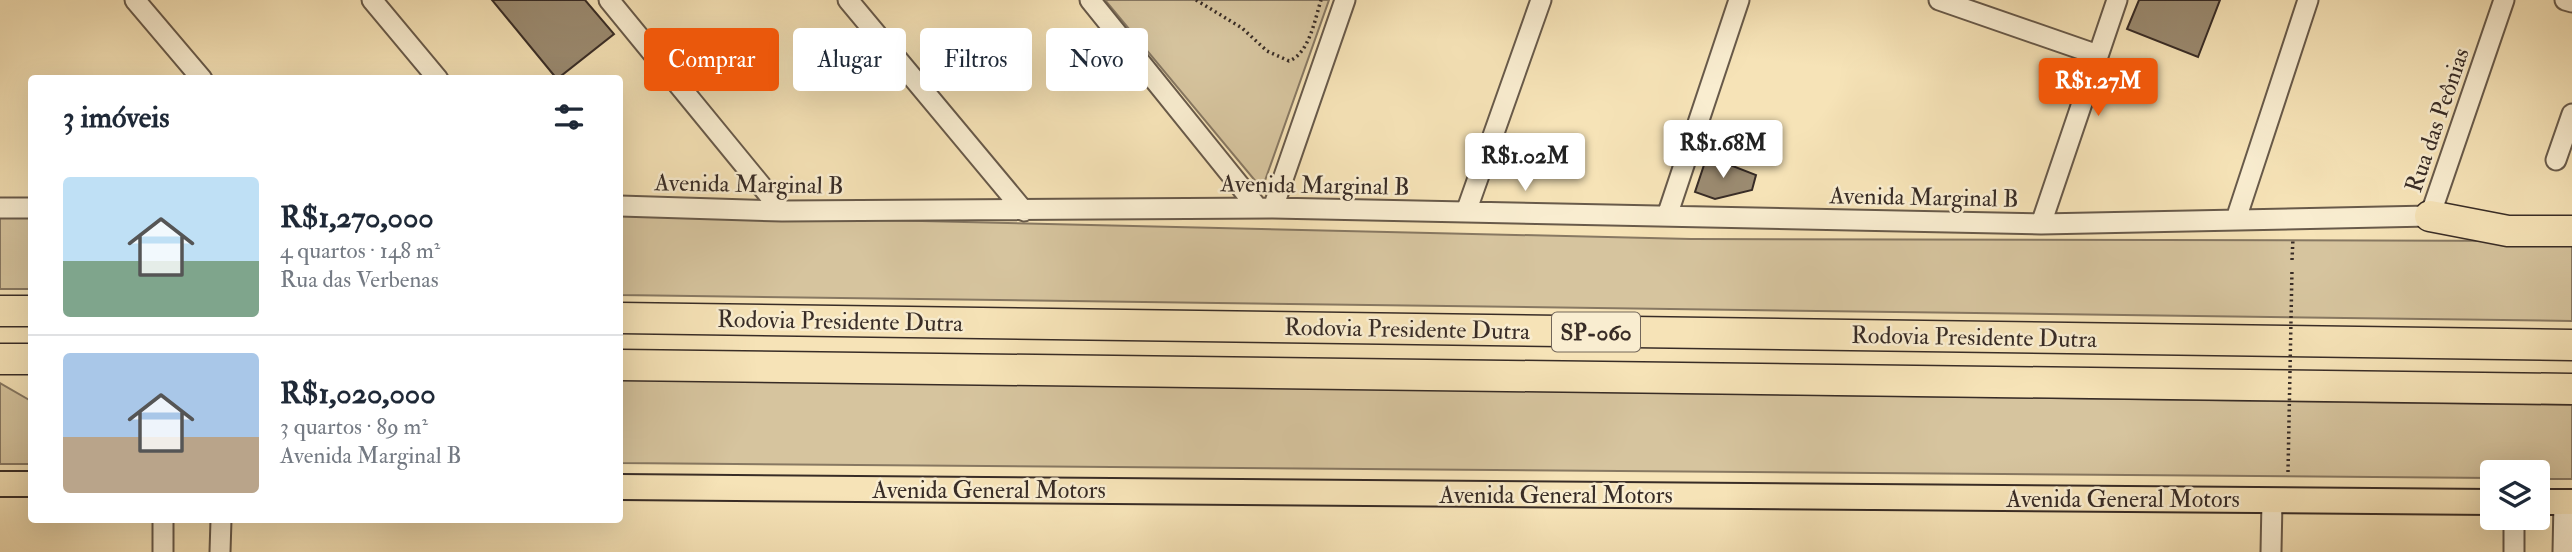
<!DOCTYPE html>
<html lang="pt">
<meta charset="utf-8">
<style>
body{margin:0;font-family:"IM FELL Double Pica",serif;background:#f6f6f7;color:#1f2937;height:100vh;display:flex;flex-direction:column;font-size:26px;white-space:nowrap}
*{box-sizing:border-box;margin:0}
p{font-size:23px;color:#747a83}
.icon{flex:none;width:38px;height:38px;fill:none;stroke:currentColor;stroke-width:2;stroke-linecap:round;stroke-linejoin:round}
.map{position:relative;flex:1;overflow:hidden}
.side{position:absolute;left:28px;top:75px;width:595px;height:448px;display:flex;flex-direction:column;background:#fff;border-radius:7px;box-shadow:0 7px 28px #0002}
.side>*{flex:none}
.banner{position:absolute;left:644px;top:28px;width:665px;height:63px;display:flex;gap:14px}
.controls{position:absolute;left:2480px;top:460px;display:grid;gap:14px}
.controls a{display:grid;place-items:center;width:70px;height:70px;border-radius:7px;background:#fff;box-shadow:0 7px 28px #0002;font-size:35px}
.price{position:absolute;translate:-50% -60px;padding:0 16px;border-radius:7px;background:#fff;color:#222;font-size:23px;line-height:46px;filter:drop-shadow(0 2px 4px #0008)}
.price::after{content:'';position:absolute;left:50%;top:42px;width:21px;height:16px;margin-left:-10px;background:inherit;clip-path:polygon(0 0,100% 0,50% 100%)}
.price.on{background:#ea580c;color:#fff}
ul{padding:0;list-style:none}
li{display:flex;align-items:center;gap:21px;height:175px;padding:0 35px}
li+li{border-top:2px solid #e0e1e3}
li span{display:grid;place-items:center;flex:none;width:196px;height:140px;border-radius:7px;color:#555}
li>.icon{margin-inline-start:auto}
span .icon{width:84px;height:84px;fill:#fffc;stroke-width:1}
li b{font-size:30px}
h2{display:flex;justify-content:space-between;align-items:center;height:84px;padding:0 35px;font-size:30px}
.chip{padding:0 24px;border-radius:7px;background:#fff;box-shadow:0 7px 28px #0002;font-size:24px;line-height:63px}
.chip.on{background:#ea580c;color:#fff}
.map>svg:first-child{display:block}
.green{fill:#d6c49e;stroke:#877862;stroke-width:2}
.building{fill:#9b8b71;stroke:#382c26;stroke-width:2}
.lines{fill:none;stroke-linecap:round;stroke-linejoin:round}
.minor-casing{stroke:#685a4a;stroke-width:23}
.major-casing{stroke:#382c26;stroke-width:28}
.highway-casing{stroke:#382c26;stroke-width:33}
.path{stroke:#382c26;stroke-width:3.5;stroke-dasharray:2 3.5;stroke-linecap:butt}
.minor{stroke:#f9edd0;stroke-width:19}
.major{stroke:#f6e3b7;stroke-width:24}
.highway{stroke:#f6e3b7;stroke-width:30}
.path-bridge{stroke:#382c26;stroke-width:3.5;stroke-dasharray:2 3.5;stroke-linecap:butt}
.labels{text-anchor:middle;stroke-width:5;stroke-linejoin:round;paint-order:stroke}
.shield{fill:#f9edd0;stroke:#726659;stroke-width:2}
.shield-label{font-size:23px;font-weight:bold;fill:#382c26}
.street-label{font-size:24px;fill:#382c26;stroke:#f9edd0}
</style>
<div class="map">
<svg width="2572" height="552" viewBox="0 0 2572 552">
<rect width="100%" height="100%" fill="#f6e3b7"/>
<filter id="stains"><feTurbulence type="fractalNoise" baseFrequency=".00286" numOctaves="4"/><feColorMatrix values="0 0 0 0 .2 0 0 0 0 .09 0 0 0 0 .02 0 0 0 .5 -.17"/></filter>
<radialGradient id="worn" r=".72"><stop offset=".6" stop-color="#630" stop-opacity="0"/><stop offset="1" stop-color="#630" stop-opacity=".3"/></radialGradient>
<path class="green" d="M1105,0H1329L1262,189Z
M620,214L1691,239L2572,241V321L620,295Z
M0,218H31V289H0Z
M620,379L2572,405V479H2538V472H2492V478L620,463Z
M0,383L31,401V464H0Z"/>
<path class="building" d="M492,0H585L614,34L557,79Z
M2139,0H2220L2198,57L2127,29Z
M1707,156L1756,175L1752,190L1715,199L1695,192Z"/>
<g class="lines">
<g class="minor-casing">
<path id="minor" d="M135,0L202,79
M372,0L438,79
M609,0L782,211
M848,0L1024,211
M1090,0L1257,207
M1939,0L2098,55
M2565,0L2572,2
M2556,160L2572,114
M620,206L782,211L1273,208L2041,224L2430,216L2504,0
M0,208H32
M1273,208L1345,0
M1466,212L1541,0
M1667,216L1739,0
M2236,219L2308,0
M2041,224L2117,0
M163,520V552
M220,552L221,520
M2271,552L2272,501
M2514,552V518
M2563,552L2564,502"/>
</g>
<g class="major-casing">
<path id="major" d="M0,484H32
M620,487L2492,502
M2538,502H2572"/>
</g>
<g class="highway-casing">
<path id="highway" d="M2430,216L2508,231H2572
M0,311H32
M620,318L2572,345
M0,359H32
M620,365L2572,389"/>
</g>
<path class="path" d="M1196,0L1242,28L1267,51L1289,61C1309,54 1315,19 1321,0
M2292,260L2293,238"/>
<use href="#minor" class="minor"/>
<use href="#major" class="major"/>
<use href="#highway" class="highway"/>
<path class="path-bridge" d="M2288,472L2292,269"/>
</g>
<g class="labels">
<rect class="shield" x="1552" y="312.5" width="88" height="39" rx="5"/>
<g class="shield-label">
<text x="1596" y="340">SP-060</text>
</g>
<g class="street-label">
<text transform="translate(2437 120) rotate(-71)" y="8">Rua das Peônias</text>
<text transform="translate(749 184) rotate(1)" y="8">Avenida Marginal B</text>
<text transform="translate(1315 185) rotate(1)" y="8">Avenida Marginal B</text>
<text transform="translate(1924 197) rotate(1)" y="8">Avenida Marginal B</text>
<text transform="translate(840 321) rotate(1)" y="8">Rodovia Presidente Dutra</text>
<text transform="translate(1407 329) rotate(1)" y="8">Rodovia Presidente Dutra</text>
<text transform="translate(1974 337) rotate(1)" y="8">Rodovia Presidente Dutra</text>
<text x="989" y="498">Avenida General Motors</text>
<text x="1556" y="503">Avenida General Motors</text>
<text x="2123" y="507">Avenida General Motors</text>
</g>
</g>
<rect width="100%" height="100%" filter="url(#stains)"/>
<rect width="100%" height="100%" fill="url(#worn)"/>
</svg>
<div class="controls">
<a><svg class="icon" aria-label="layers" viewBox="0 0 24 24"><path d="M12 4l9 5-9 5-9-5zM3 14l9 5 9-5"/></svg></a>
</div>
<b class="price on" style="left:2098px;top:118px">R$1.27M</b>
<b class="price" style="left:1723px;top:180px">R$1.68M</b>
<b class="price" style="left:1525px;top:193px">R$1.02M</b>
<div class="banner">
<a class="chip on">Comprar</a>
<a class="chip">Alugar</a>
<a class="chip">Filtros</a>
<a class="chip">Novo</a>
</div>
<section class="side">
<h2>3 imóveis<svg class="icon" aria-label="filters" viewBox="0 0 24 24"><path d="M4 7h16M4 17h16"/><circle cx="9" cy="7" r="2"/><circle cx="15" cy="17" r="2"/></svg></h2>
<ul>
<li><span style="background:linear-gradient(#bfe0f5 60%,#7fa58c 0)"><svg class="icon" aria-label="home" viewBox="0 0 24 24"><path d="M3 11l9-7 9 7M6 9v11h12V9"/></svg></span><div><b>R$1,270,000</b><p>4 quartos · 148 m²</p><p>Rua das Verbenas</p></div></li>
<li><span style="background:linear-gradient(#a9c7e8 60%,#b9a48a 0)"><svg class="icon" aria-label="home" viewBox="0 0 24 24"><path d="M3 11l9-7 9 7M6 9v11h12V9"/></svg></span><div><b>R$1,020,000</b><p>3 quartos · 89 m²</p><p>Avenida Marginal B</p></div></li>
</ul>
</section>
</div>
